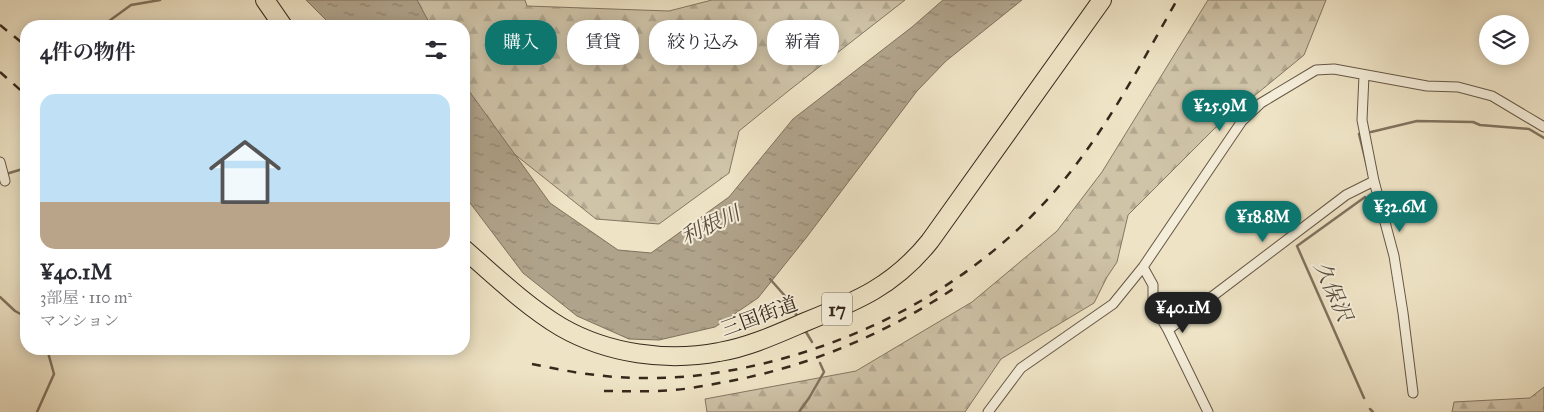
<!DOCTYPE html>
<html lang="ja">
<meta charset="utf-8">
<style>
body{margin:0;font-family:"IM FELL Great Primer","Noto Serif JP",serif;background:#f2f2f3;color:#2b2b33;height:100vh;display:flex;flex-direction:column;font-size:19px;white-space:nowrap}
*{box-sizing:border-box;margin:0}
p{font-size:16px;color:#7c7c81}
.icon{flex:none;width:28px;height:28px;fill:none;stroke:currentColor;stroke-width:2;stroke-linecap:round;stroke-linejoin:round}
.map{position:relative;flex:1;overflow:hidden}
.sheet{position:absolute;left:20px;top:20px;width:450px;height:335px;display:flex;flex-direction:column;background:#fff;border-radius:20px;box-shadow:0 2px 12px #0003}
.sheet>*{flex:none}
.hud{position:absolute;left:485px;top:20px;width:475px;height:45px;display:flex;gap:10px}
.buttons{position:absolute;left:1479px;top:15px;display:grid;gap:10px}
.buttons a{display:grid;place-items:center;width:50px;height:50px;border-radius:50%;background:#fff;box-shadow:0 2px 12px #0003;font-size:25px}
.price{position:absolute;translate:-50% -42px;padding:0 11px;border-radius:18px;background:#0f766e;color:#fff;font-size:16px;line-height:32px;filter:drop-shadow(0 1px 2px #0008)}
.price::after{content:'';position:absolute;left:50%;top:30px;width:15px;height:11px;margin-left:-8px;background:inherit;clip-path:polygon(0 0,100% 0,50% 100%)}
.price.on{background:#222;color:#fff}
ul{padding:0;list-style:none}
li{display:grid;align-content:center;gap:10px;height:265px;padding:0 20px}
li+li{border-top:1px solid #e1e1e2}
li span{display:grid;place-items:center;height:155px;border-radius:15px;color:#555}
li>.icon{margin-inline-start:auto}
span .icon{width:90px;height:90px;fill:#fffc;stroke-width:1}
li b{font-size:21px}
h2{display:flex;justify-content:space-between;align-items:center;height:60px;padding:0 20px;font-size:21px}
.tag{padding:0 18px;border-radius:20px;background:#fff;box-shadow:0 2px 12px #0003;font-size:18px;line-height:45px}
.tag.on{background:#0f766e;color:#fff}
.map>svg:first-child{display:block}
.forest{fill:url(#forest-firs);stroke:#847662}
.water{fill:url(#water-ripples);stroke:#80725e}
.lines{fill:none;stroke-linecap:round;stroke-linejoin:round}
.stream{stroke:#80725e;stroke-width:2.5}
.street-casing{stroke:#665746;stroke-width:11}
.highway-casing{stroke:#38281b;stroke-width:20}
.street{stroke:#f4edd9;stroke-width:9}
.highway{stroke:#eee3c5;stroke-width:18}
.rail{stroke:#38281b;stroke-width:2.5;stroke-dasharray:9 9;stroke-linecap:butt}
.labels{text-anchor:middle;stroke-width:4;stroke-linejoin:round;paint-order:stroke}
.shield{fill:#f4edd9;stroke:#706354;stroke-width:1}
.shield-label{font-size:19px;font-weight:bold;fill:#38281b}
.street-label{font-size:20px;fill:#38281b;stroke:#f4edd9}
.water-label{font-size:21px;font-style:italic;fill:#5c4d3d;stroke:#f4edd9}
</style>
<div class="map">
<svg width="1544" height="412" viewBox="0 0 1544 412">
<defs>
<pattern id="forest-firs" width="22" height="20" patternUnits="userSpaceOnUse" patternTransform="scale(1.25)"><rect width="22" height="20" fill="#cfc3a8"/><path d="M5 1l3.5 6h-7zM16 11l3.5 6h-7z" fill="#b2a890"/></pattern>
<pattern id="water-ripples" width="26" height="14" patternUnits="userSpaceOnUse" patternTransform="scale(1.25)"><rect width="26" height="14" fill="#b0a38b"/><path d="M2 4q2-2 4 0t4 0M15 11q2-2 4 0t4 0" fill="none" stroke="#908571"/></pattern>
</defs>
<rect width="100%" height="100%" fill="#eee3c5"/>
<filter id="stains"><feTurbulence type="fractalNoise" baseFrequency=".004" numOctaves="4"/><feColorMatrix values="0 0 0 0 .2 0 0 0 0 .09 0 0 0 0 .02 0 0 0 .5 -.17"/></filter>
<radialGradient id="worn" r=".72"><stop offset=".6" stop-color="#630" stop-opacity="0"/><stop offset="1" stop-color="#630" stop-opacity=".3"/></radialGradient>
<path class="forest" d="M410,0H525L527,6L669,11L712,0H905L787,92L739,131L729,173L659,224L596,219L464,114V26H431Z
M1208,0H1326L1304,55L1214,129L1128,215L1117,262L1107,277L1094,303L1001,359L965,412H707L705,399L856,371L972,302L1057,231L1102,172Z
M1544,387V412H1452L1454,402L1530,398Z"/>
<path class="water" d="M306,0H417L431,26H332Z
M943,0H1022L946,61L917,91L806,238L758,298L715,327L659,340L629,339L577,316L523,273L464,195V84L550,203L618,250L651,253L729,197L793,119L912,27Z"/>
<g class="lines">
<path class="stream" d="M106,26L109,21L131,5L160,0
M26,96L22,102L26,106
M1371,132L1417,121L1473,122L1480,125L1529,129L1544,138
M1359,134L1367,166
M6,174L26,168
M770,279L785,296L797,316
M0,297L15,311L26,317
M806,332L812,342
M1364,398L1297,246L1365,197
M1370,409L1373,412
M37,412L54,374L47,349
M799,412L809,398L824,372L820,363"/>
<g class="street-casing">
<path id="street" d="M1364,75L1362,120L1374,181L1394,256L1403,313L1413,393
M0,162L5,181
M1143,267L1153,285V304L1168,330L1208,412
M1168,330L1346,195L1374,181
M988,412L1021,368L1113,304L1143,267L1242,121L1261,103L1316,70L1334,69L1427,86L1458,87L1492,96L1544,127"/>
</g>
<g class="highway-casing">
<path id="highway" d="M265,0L283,26
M464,249C495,276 526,306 561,327C608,354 667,362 719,352C749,347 777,334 805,322C857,301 894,286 930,241L1102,0"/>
</g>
<use href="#street" class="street"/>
<use href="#highway" class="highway"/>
<path class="rail" d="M0,25L26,46
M0,72L26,95
M532,364C553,368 575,373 596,375C627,379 669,379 701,375C841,357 980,287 1068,175C1111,121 1143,60 1177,0
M604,391C627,391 650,392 673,390C690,389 708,385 725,382C808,367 886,334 956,287"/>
</g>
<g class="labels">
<rect class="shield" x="822" y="292.5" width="30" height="33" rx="4"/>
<g class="shield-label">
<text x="837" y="316">17</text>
</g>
<g class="street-label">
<text transform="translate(759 316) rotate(-20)" y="7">三国街道</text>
</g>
<g class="water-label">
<text transform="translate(710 225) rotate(-25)" y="7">利根川</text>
<text transform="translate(1333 291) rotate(66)" y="7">久保沢</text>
</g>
</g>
<rect width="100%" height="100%" filter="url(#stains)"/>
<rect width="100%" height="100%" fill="url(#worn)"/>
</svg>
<div class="buttons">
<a><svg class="icon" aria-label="layers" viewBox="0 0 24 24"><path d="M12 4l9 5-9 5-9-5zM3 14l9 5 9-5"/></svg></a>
</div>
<b class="price" style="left:1220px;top:132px">¥25.9M</b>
<b class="price" style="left:1400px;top:233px">¥32.6M</b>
<b class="price" style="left:1263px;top:243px">¥18.8M</b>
<b class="price on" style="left:1183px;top:334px">¥40.1M</b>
<div class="hud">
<a class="tag on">購入</a>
<a class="tag">賃貸</a>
<a class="tag">絞り込み</a>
<a class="tag">新着</a>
</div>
<section class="sheet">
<h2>4件の物件<svg class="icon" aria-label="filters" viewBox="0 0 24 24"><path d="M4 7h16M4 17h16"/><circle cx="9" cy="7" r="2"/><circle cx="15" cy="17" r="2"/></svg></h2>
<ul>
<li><span style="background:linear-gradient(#bfe0f5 70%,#b9a48a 0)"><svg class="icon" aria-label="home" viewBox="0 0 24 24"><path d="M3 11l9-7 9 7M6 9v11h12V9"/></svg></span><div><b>¥40.1M</b><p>3部屋 · 110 m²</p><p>マンション</p></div></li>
</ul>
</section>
</div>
